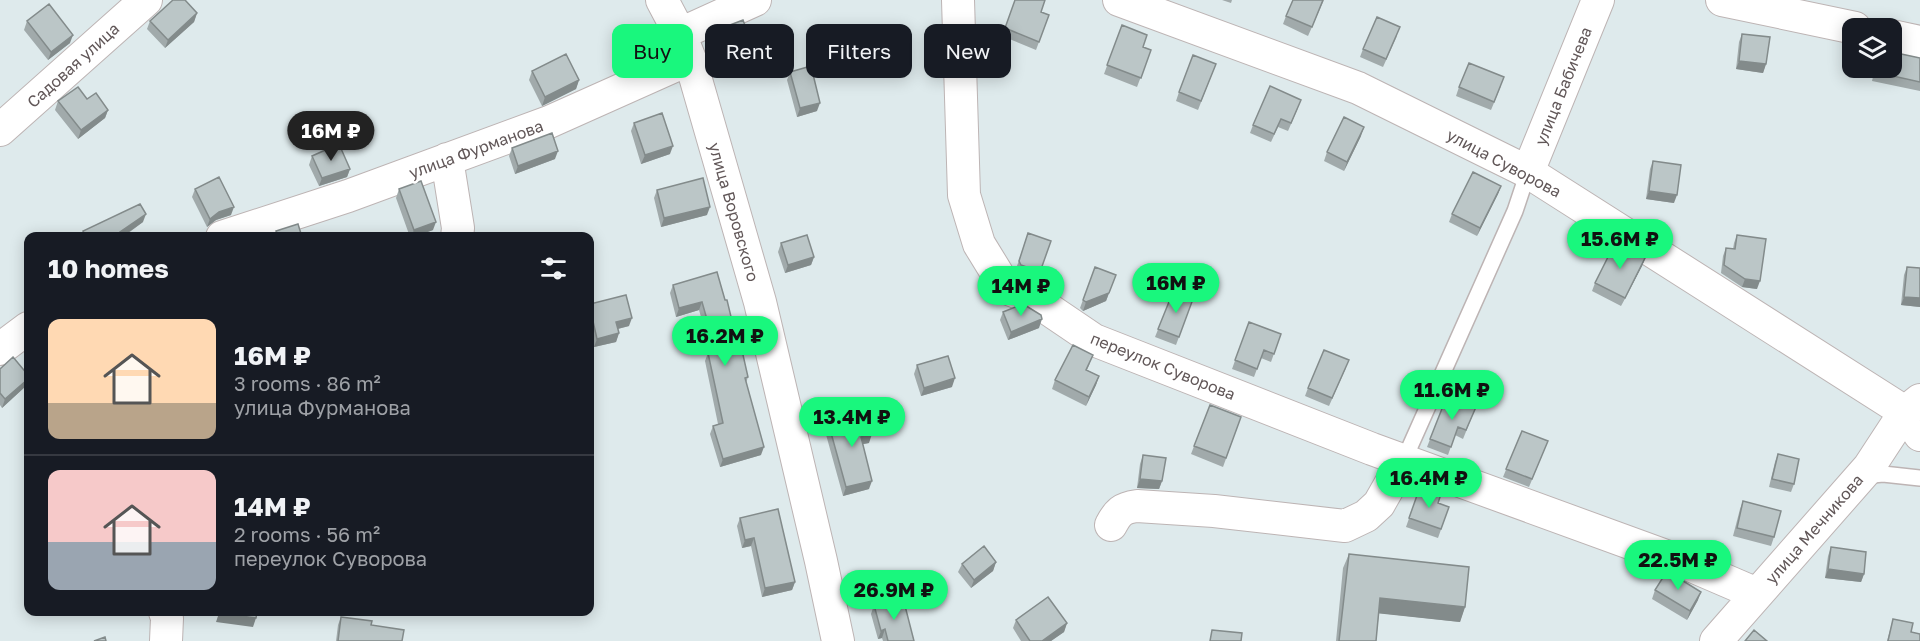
<!DOCTYPE html>
<meta charset="utf-8">
<style>
body{margin:0;font-family:"Golos Text",sans-serif;background:#242831;color:#f1f3f6;height:100vh;display:flex;flex-direction:column;font-size:22px;white-space:nowrap}
*{box-sizing:border-box;margin:0}
p{font-size:20px;color:#9ea1a6}
.icon{flex:none;width:33px;height:33px;fill:none;stroke:currentColor;stroke-width:2;stroke-linecap:round;stroke-linejoin:round}
.map{position:relative;flex:1;overflow:hidden}
.side{position:absolute;left:24px;top:232px;width:570px;height:384px;display:flex;flex-direction:column;background:#171b24;border-radius:12px;box-shadow:0 3px 15px #0003}
.side>*{flex:none}
.top-card{position:absolute;left:612px;top:24px;width:570px;height:54px;display:flex;gap:12px}
.buttons{position:absolute;left:1842px;top:18px;display:grid;gap:12px}
.buttons a{display:grid;place-items:center;width:60px;height:60px;border-radius:12px;background:#171b24;box-shadow:0 3px 15px #0003;font-size:30px}
.price{position:absolute;translate:-50% -51px;padding:0 14px;border-radius:21px;background:#19f77d;color:#111;font-size:20px;line-height:39px;filter:drop-shadow(0 2px 3px #0008)}
.price::after{content:'';position:absolute;left:50%;top:36px;width:18px;height:14px;margin-left:-9px;background:inherit;clip-path:polygon(0 0,100% 0,50% 100%)}
.price.selected{background:#222;color:#fff}
ul{padding:0;list-style:none}
li{display:flex;align-items:center;gap:18px;height:150px;padding:0 24px}
li+li{border-top:2px solid #363941}
li span{display:grid;place-items:center;flex:none;width:168px;height:120px;border-radius:12px;color:#555}
li>.icon{margin-inline-start:auto}
span .icon{width:72px;height:72px;fill:#fffc;stroke-width:1}
li b{font-size:26px}
h2{display:flex;justify-content:space-between;align-items:center;height:72px;padding:0 24px;font-size:26px}
.tag{padding:0 21px;border-radius:12px;background:#171b24;box-shadow:0 3px 15px #0003;font-size:21px;line-height:54px}
.tag.selected{background:#19f77d;color:#111}
.map>svg:first-child{display:block}
.lines{fill:none;stroke-linecap:round;stroke-linejoin:round}
.service-casing{stroke:#bdb4b4;stroke-width:18}
.minor-casing{stroke:#bdb4b4;stroke-width:34}
.service{stroke:#fff;stroke-width:15}
.minor{stroke:#fff;stroke-width:32}
.wall{fill:#a1aaab}
.shaded-wall{fill:#838b8b}
.building{fill:#bbc6c7;stroke:#838b8b;stroke-width:1.5}
.labels{text-anchor:middle;stroke-width:5;stroke-linejoin:round;paint-order:stroke}
.street-label{font-size:16px;fill:#615758;stroke:#fff}
</style>
<div class="map">
<svg width="1920" height="641" viewBox="0 0 1920 641">
<rect width="100%" height="100%" fill="#deeaec"/>
<g class="lines">
<g class="service-casing">
<path id="service" d="M1404,460L1515,211L1528,172
M1863,476L1883,474L1920,478"/>
</g>
<g class="minor-casing">
<path id="minor" d="M662,0L680,34L690,59L760,302L821,561L838,641
M958,0L964,195L979,244L1006,288L1032,298L1094,340L1372,449L1685,563L1757,594
M1119,0L1358,88L1528,172L1905,412L1920,400
M1722,0L1855,28
M680,34L755,0
M1892,36L1920,42
M0,130L146,0
M447,159L458,228L457,237
M1528,172L1598,0
M222,237L348,196L549,122L690,59
M0,349L28,328
M1111,525C1118,512 1122,508 1137,506L1214,511L1345,526L1366,516L1379,504L1404,460
M165,612L167,618L166,641
M1716,641L1869,467L1905,412L1920,435"/>
</g>
<use href="#service" class="service"/>
<use href="#minor" class="minor"/>
</g>
<path class="wall" d="M1015,0L1049,15L1036,50L1002,36Z
M1222,0H1232L1231,3Z
M1324,0L1308,36L1283,24L1286,16Z
M197,13L194,22L165,48L147,29L150,21Z
M27,21L70,43L48,60L24,30Z
M1122,25L1143,47L1151,50L1137,87L1104,74Z
M717,30L747,47L721,57L714,38Z
M1742,34L1766,64L1763,73L1736,69L1739,42Z
M1397,36L1383,67L1360,57L1363,49Z
M850,39L881,55L878,63L850,68L847,48Z
M1920,58V91L1872,81L1875,68H1892Z
M1216,64L1198,110L1176,101L1179,92Z
M532,71L579,80L576,89L542,106L529,80Z
M790,72L817,111L797,117L787,80Z
M1501,86L1491,110L1456,96L1459,87Z
M87,99L108,110L105,118L78,139L55,110L58,101Z
M1298,108L1288,131L1278,127L1271,142L1250,133L1253,125Z
M634,123L670,154L641,164L631,131Z
M1361,136L1344,171L1324,161L1327,152Z
M512,148L555,159L515,174L509,156Z
M312,156L350,169L347,177L319,186L309,165Z
M1653,161L1674,203L1646,199L1650,169Z
M1501,186L1498,194L1477,236L1449,222L1452,214Z
M195,189L231,215L216,220L207,227L192,197Z
M399,189L433,230L414,237H410L396,198Z
M657,190L707,215L661,227L654,198Z
M143,222L123,237H81L83,231Z
M1028,233L1040,272L1037,281L1018,273L1016,269Z
M1737,235L1757,289L1742,287L1721,273L1723,256L1726,248L1733,249L1734,243Z
M781,243L814,257L811,265L785,273L778,252Z
M1645,258L1642,266L1621,306L1592,291L1595,283Z
M1095,267L1116,275L1106,301L1083,311L1080,308Z
M1907,267L1920,268V307L1901,305L1904,275Z
M717,272L748,377L746,383L761,455L720,467L710,434L713,426L718,424L705,361L708,353L711,352L699,310L676,317L670,293L673,285Z
M1173,292L1193,299L1176,345L1155,337Z
M590,304L629,326L618,329L619,333L616,342L594,347L590,329Z
M1003,312L1039,328L1008,340L1000,320Z
M1249,322L1281,334L1271,362L1261,358L1254,377L1232,369Z
M1090,363L1087,370L1099,376L1096,385L1086,406L1052,389L1055,380Z
M917,365L952,387L921,396L914,374Z
M1346,368L1329,406L1305,396L1308,388Z
M0,369L27,385L2,408L0,405Z
M1447,396L1476,407L1463,439L1455,435L1448,455L1427,447Z
M1210,405L1241,417L1223,467L1191,454Z
M828,422L869,443L863,444L869,489L843,496L825,431Z
M1522,431L1548,441L1529,487L1503,477Z
M1778,454L1794,484L1791,492L1769,487L1775,462Z
M1143,455L1162,481L1159,489L1137,488L1140,464Z
M1420,487L1438,503L1449,507L1438,538L1406,527Z
M28,490V532L24,531L27,493Z
M1743,501L1774,537L1771,546L1733,536L1740,509Z
M740,518L795,582L792,590L762,597L751,546L742,548L737,526Z
M1831,547L1864,574L1861,582L1825,578L1828,556Z
M1349,554L1465,607L1460,622L1379,613L1376,641H1336L1343,568Z
M996,562L993,571L971,588L958,572L962,564Z
M1655,590L1698,600L1687,620L1652,599Z
M874,605L914,641H883L882,638L878,639L871,614Z
M341,617L371,625L402,641H336L338,625Z
M1893,619L1911,632L1920,641H1887Z
M1016,620L1067,623L1064,632L1051,641H1021L1013,628Z"/>
<path class="shaded-wall" d="M197,13L194,22L165,48L168,40Z
M73,35L70,43L48,60L51,52Z
M750,39L747,47L721,57L724,49Z
M881,55L878,63L850,68L853,60Z
M1739,61L1766,64L1763,73L1736,69Z
M579,80L576,89L542,106L545,97Z
M820,103L817,111L797,117L800,108Z
M108,110L105,118L78,139L81,130Z
M1364,127L1361,136L1344,171L1347,162Z
M673,146L670,154L641,164L645,155Z
M558,151L555,159L515,174L518,166Z
M350,169L347,177L319,186L322,178Z
M1501,186L1498,194L1477,236L1480,228Z
M1649,191L1677,195L1674,203L1646,199Z
M234,207L231,215L216,220L207,227L210,219L219,212Z
M710,207L707,215L661,227L664,218Z
M146,214L143,222L122,237L120,232Z
M436,222L433,230L414,237H411L414,230Z
M814,257L811,265L785,273L788,265Z
M1645,258L1642,266L1621,306Z
M1745,279L1760,281L1757,289L1742,287Z
M1109,293L1106,301L1083,311L1086,302Z
M1904,297L1920,298V307L1901,305Z
M702,302L699,310L676,317L679,308Z
M632,318L629,326L613,330L616,322Z
M1042,319L1039,328L1008,340L1011,332Z
M619,333L616,342L594,347L597,339Z
M1099,376L1096,385L1086,406L1089,397Z
M955,378L952,387L921,396L924,388Z
M28,379L27,385L2,408L5,399Z
M872,434L869,443L858,445L861,437Z
M764,447L761,455L720,467L723,459Z
M1140,479L1162,481L1159,489L1137,488Z
M872,481L869,489L843,496L846,487Z
M27,523H28V532L24,531Z
M754,538L751,546L742,548L745,540Z
M996,562L993,571L971,588L974,580Z
M1828,569L1864,574L1861,582L1825,578Z
M795,582L792,590L762,597L765,588Z
M1701,592L1698,600L1687,620L1690,611Z
M1380,598L1465,607L1460,622L1375,613Z
M219,613L256,618L253,627L216,622Z
M1067,623L1064,632L1051,641H1042Z
M885,629L882,638L878,639L881,631Z"/>
<path class="building" d="M173,0H185L197,13L168,40L150,21Z
M1015,0H1045L1041,12L1049,15L1039,42L1005,28Z
M1293,0H1323L1312,27L1286,16Z
M49,4L73,35L51,52L27,21Z
M1377,17L1400,27L1386,59L1363,49Z
M743,20L750,39L724,49L717,30Z
M1122,25L1147,35L1143,47L1151,50L1141,78L1107,65Z
M878,34L881,55L853,60L850,39Z
M1742,34L1770,37L1766,64L1739,61Z
M1892,52L1920,58V82L1875,72L1876,68H1892Z
M566,54L579,80L545,97L532,71Z
M1193,55L1216,64L1201,101L1179,92Z
M1469,63L1504,77L1494,102L1459,87Z
M811,66L820,103L800,108L790,72Z
M1270,86L1301,100L1291,123L1281,119L1274,134L1253,125Z
M78,87L87,99L96,93L108,110L81,130L58,101Z
M662,113L673,146L645,155L634,123Z
M1344,117L1364,127L1347,162L1327,152Z
M552,133L558,151L518,166L512,148Z
M339,144L350,169L322,178L312,156Z
M1653,161L1681,165L1677,195L1649,191Z
M1473,172L1501,186L1480,228L1452,214Z
M219,177L234,207L219,212L210,219L195,189Z
M703,178L710,207L664,218L657,190Z
M421,181L436,222L414,230L399,189Z
M140,204L146,214L120,232L123,237H86L83,231Z
M298,224L302,237H278L276,231Z
M1028,233L1051,241L1040,272L1021,265L1019,261Z
M807,235L814,257L788,265L781,243Z
M1737,235L1766,239L1760,281L1745,279L1724,265L1726,248L1735,249Z
M1615,243L1645,258L1625,298L1595,283Z
M1095,267L1116,275L1109,293L1086,302L1083,300Z
M1907,267L1920,268V298L1904,297Z
M717,272L725,300H727L738,346H741L748,377L745,378L764,447L723,459L713,426L723,423L708,353L716,351L702,302L679,308L673,285Z
M1173,292L1193,299L1179,337L1158,329Z
M626,295L632,318L616,322L619,333L597,339L590,308V304Z
M1023,304L1041,315L1042,319L1011,332L1003,312Z
M1249,322L1281,334L1274,354L1264,350L1257,369L1235,360Z
M1073,345L1093,355L1086,370L1099,376L1089,397L1055,380Z
M1324,350L1349,360L1332,398L1308,388Z
M948,356L955,378L924,388L917,365Z
M13,357L28,375V379L5,399L0,393V369Z
M1447,396L1476,407L1466,430L1458,427L1451,447L1430,439Z
M1210,405L1241,417L1226,458L1194,446Z
M866,412L872,434L861,437L872,481L846,487L828,422Z
M1522,431L1548,441L1532,479L1506,469Z
M1778,454L1799,459L1794,484L1772,479Z
M1143,455L1166,458L1162,481L1140,479Z
M1420,487L1441,494L1438,503L1449,507L1441,529L1409,518Z
M1743,501L1781,511L1774,537L1737,528Z
M778,509L795,582L765,588L754,538L745,540L740,518Z
M984,546L996,562L974,580L962,564Z
M1831,547L1866,552L1864,574L1828,569Z
M1349,554L1469,567L1465,607L1380,598L1376,641H1339Z
M1667,571L1701,592L1690,611L1655,590Z
M1048,597L1067,623L1042,641H1030L1016,620Z
M903,598L914,641H888L885,629L881,631L874,605Z
M219,612H257L256,618L219,613Z
M341,617L372,621L371,625L404,630L402,641H338Z
M1893,619L1913,623L1911,632L1920,634V641H1888Z
M1212,630L1242,633L1241,641H1210Z
M1754,630L1767,641H1745Z
M105,637L106,641H94Z"/>
<g class="labels">
<g class="street-label">
<text transform="translate(73 65) rotate(-42)" y="6">Садовая улица</text>
<text transform="translate(1563 86) rotate(-68)" y="6">улица Бабичева</text>
<text transform="translate(476 149) rotate(-20)" y="6">улица Фурманова</text>
<text transform="translate(1504 163) rotate(28)" y="6">улица Суворова</text>
<text transform="translate(734 212) rotate(74)" y="6">улица Воровского</text>
<text transform="translate(1163 366) rotate(22)" y="6">переулок Суворова</text>
<text transform="translate(1814 529) rotate(-49)" y="6">улица Мечникова</text>
</g>
</g>
</svg>
<div class="buttons">
<a><svg class="icon" aria-label="layers" viewBox="0 0 24 24"><path d="M12 4l9 5-9 5-9-5zM3 14l9 5 9-5"/></svg></a>
</div>
<b class="price selected" style="left:331px;top:162px">16M ₽</b>
<b class="price" style="left:1620px;top:270px">15.6M ₽</b>
<b class="price" style="left:1176px;top:314px">16M ₽</b>
<b class="price" style="left:1021px;top:317px">14M ₽</b>
<b class="price" style="left:725px;top:367px">16.2M ₽</b>
<b class="price" style="left:1452px;top:421px">11.6M ₽</b>
<b class="price" style="left:852px;top:448px">13.4M ₽</b>
<b class="price" style="left:1429px;top:509px">16.4M ₽</b>
<b class="price" style="left:1678px;top:591px">22.5M ₽</b>
<b class="price" style="left:894px;top:621px">26.9M ₽</b>
<div class="top-card">
<a class="tag selected">Buy</a>
<a class="tag">Rent</a>
<a class="tag">Filters</a>
<a class="tag">New</a>
</div>
<section class="side">
<h2>10 homes<svg class="icon" aria-label="filters" viewBox="0 0 24 24"><path d="M4 7h16M4 17h16"/><circle cx="9" cy="7" r="2"/><circle cx="15" cy="17" r="2"/></svg></h2>
<ul>
<li><span style="background:linear-gradient(#ffd9b3 70%,#b9a48a 0)"><svg class="icon" aria-label="home" viewBox="0 0 24 24"><path d="M3 11l9-7 9 7M6 9v11h12V9"/></svg></span><div><b>16M ₽</b><p>3 rooms · 86 m²</p><p>улица Фурманова</p></div></li>
<li><span style="background:linear-gradient(#f6c9c9 60%,#9aa5b1 0)"><svg class="icon" aria-label="home" viewBox="0 0 24 24"><path d="M3 11l9-7 9 7M6 9v11h12V9"/></svg></span><div><b>14M ₽</b><p>2 rooms · 56 m²</p><p>переулок Суворова</p></div></li>
</ul>
</section>
</div>
